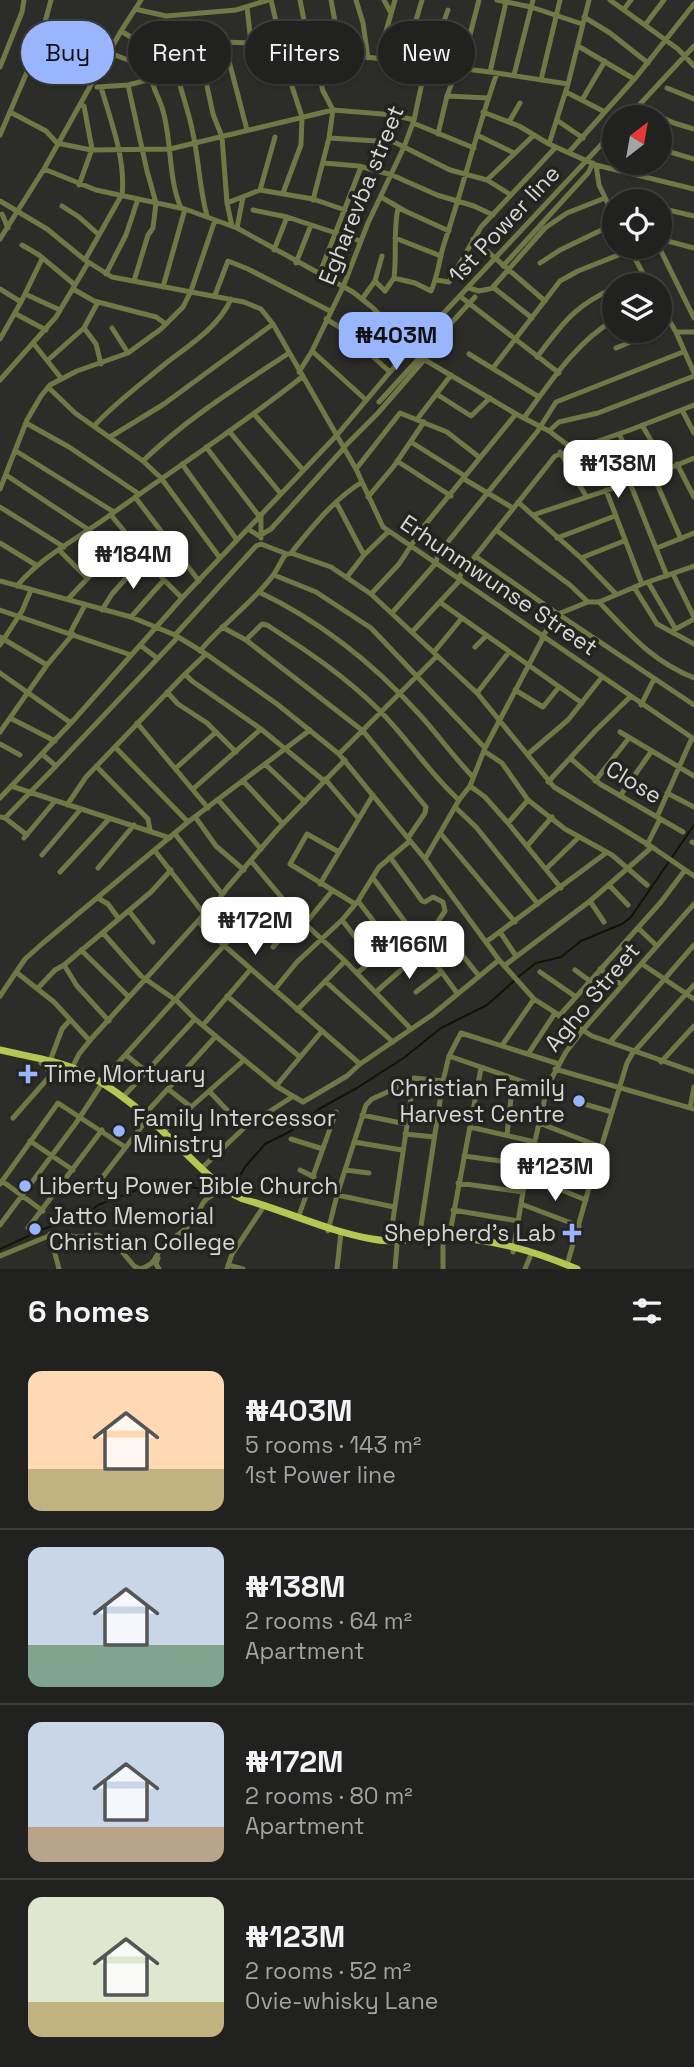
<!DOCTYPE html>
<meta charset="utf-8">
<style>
body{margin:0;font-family:"Space Grotesk",sans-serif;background:#292a28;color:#f1f3f6;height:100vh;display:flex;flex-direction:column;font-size:26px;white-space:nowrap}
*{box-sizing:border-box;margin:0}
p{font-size:23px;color:#a2a4a4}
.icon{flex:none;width:38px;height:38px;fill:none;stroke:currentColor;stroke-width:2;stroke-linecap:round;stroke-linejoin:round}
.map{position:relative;height:1269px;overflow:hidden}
.panel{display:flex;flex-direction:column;background:#21221f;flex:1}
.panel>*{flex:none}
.banner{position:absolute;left:21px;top:21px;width:653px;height:63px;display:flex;gap:14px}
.needle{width:46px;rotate:31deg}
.fabs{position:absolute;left:602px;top:105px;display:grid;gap:14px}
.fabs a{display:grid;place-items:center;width:70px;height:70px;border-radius:50%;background:#21221f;box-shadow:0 2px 5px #0004,0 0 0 2px #3e3f3d;font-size:35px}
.price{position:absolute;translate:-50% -60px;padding:0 16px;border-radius:14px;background:#fff;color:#222;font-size:23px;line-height:46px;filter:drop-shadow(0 2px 4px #0008)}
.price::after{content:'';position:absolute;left:50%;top:42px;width:21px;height:16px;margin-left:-10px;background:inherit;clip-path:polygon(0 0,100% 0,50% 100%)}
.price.active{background:#98b5fd;color:#111}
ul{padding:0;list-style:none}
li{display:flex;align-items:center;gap:21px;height:175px;padding:0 28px}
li+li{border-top:2px solid #3e3f3d}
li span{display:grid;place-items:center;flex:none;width:196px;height:140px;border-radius:14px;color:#555}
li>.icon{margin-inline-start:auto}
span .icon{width:84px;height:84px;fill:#fffc;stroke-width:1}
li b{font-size:30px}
h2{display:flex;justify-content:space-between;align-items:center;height:84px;padding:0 28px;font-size:30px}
.chip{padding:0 24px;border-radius:32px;background:#21221f;box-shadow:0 2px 5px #0004,0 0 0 2px #3e3f3d;font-size:24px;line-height:63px}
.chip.active{background:#98b5fd;color:#111}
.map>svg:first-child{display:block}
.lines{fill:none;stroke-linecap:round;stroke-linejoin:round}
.stream{stroke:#111400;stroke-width:2}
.minor{stroke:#707946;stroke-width:5}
.major{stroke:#b5c655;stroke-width:7}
.poi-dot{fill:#98b5fd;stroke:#23231f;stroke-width:2.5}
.labels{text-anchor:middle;stroke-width:7;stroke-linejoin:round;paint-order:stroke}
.street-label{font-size:23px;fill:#d6d7d4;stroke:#23231f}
.poi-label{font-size:23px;fill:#d6d7d4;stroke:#23231f;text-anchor:start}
</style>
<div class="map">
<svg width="694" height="1269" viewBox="0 0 694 1269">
<rect width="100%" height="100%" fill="#2c2d29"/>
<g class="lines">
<path class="stream" d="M518,977L536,963L561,957L581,941L622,924L631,917L694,825
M232,1190L245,1167L265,1144L291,1131L319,1109L357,1088L405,1057L441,1028L487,1005L514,981
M0,1249L44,1229L66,1221L83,1218L98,1205L150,1185H173L213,1190"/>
<path class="minor" d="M271,0L289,77L302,117L301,145L283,193
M300,0L310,51L313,54L323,91L333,110L329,138L313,200
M331,0L341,54
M356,0L363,23L368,58
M384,0L391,13
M497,0L531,7L582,24
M610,0L678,49L694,66
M247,7L251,43
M135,9L166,16L236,10L268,0
M624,9L631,0
M584,17L610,33L648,63
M645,25L664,0
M121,31L134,39L165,49L224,42L251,43L490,72L568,84
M224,42L247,130
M198,44L213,114L222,137L227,203L232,226
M578,46L634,79
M161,48C157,56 151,65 151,74C151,87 160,98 163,111C172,142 168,178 181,208
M173,48C175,78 186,100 192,129C199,158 199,187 207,216
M110,53L151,69
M387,59L385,35L395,0
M404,61L422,0
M428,65L448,10
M0,67L22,12L24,0
M461,69L479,0
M490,72L506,2
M514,75L533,0
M541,80L560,0
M128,85L147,171L156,203L153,228L148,235L134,281
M97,87L128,85L151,79
M101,87C111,122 126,159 122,196
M667,88L694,99
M566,92L605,112
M447,96L488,98
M582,100L605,61
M646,110L674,123L694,129
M10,112L46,131L57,143L91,150L170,149L333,110L394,115L414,120
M483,112L519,126L549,144L596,165L694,189
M628,117L694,46
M558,121L583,138
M509,122L520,103
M413,123L474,148
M438,134L447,96L457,69
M0,135L39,44L51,0
M477,135L514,153
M329,138L394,142L450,170L487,180L511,195
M549,144L568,84L589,0
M660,149L694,159
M569,152L637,76L694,4
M323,163L359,166L392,175L437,195L474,206L493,215
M596,165L599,185L614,216
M44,169L96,190L185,209L237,228L353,292L373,308L420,357L516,414L549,431L573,449
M487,180L534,135
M79,185L92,149L84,106L80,105
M260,190L275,137
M381,197L405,211L449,231
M0,201L47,229L85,260L112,277L244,302L261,309L273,324L356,469L383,527L694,739
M227,203L260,190L313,199L345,210
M62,206L79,217L98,234
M398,208C393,231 397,255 394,278L415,283L431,291C438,276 439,260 444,244C463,188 477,129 497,73
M660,208L694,216
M253,210L287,217L360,241
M2,214L8,228
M237,228L243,197
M395,238L441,256
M0,239L44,169L121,31L141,0
M473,239L545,301
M660,239L694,248
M22,245L39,255L75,285
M629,247L649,285
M659,247L694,318
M274,250L287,217
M85,260L121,196
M296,263L311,225
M540,263L560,250L614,224
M503,266L588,173L593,163
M106,274L126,235L138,199
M319,275L361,167
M436,280L449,282L481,227L555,148
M375,281L385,291L394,278
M620,285L644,275
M163,287L185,209
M493,287L545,228L567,213L605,198
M469,288L479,291L494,288L532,318
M0,289L21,302L0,339
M73,289L94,301L156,317L166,324
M25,294L60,310
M215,295L228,261L248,269L330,311
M461,297L559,373
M362,299L375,281L382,256
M21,302L42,259
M660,305L676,332L694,373
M16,314L46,330
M326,319L341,328L390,372
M84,328L96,344L101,364
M112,328L128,353
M676,332H694
M34,344L61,378
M616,348L658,331
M312,351L366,400
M469,354L539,397
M537,357C563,323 574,306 614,288
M48,360L84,328L98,302
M493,368L560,281L578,271L631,250
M299,372L312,351L343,287L368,223L404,147L414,120L426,64
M0,380L56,317L88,263
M48,387L75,413L143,461L161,478L220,558
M438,395L471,416L490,398
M379,402L475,297
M682,410L694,433
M254,414L303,470
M418,418L451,375
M524,418C549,384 577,341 614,320
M26,423L69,447L139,494
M642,425L667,468
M94,426C115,403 141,384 165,364C188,346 219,327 231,299
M229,431L281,494
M549,431L559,422L598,413L694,376
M619,434L641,478
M110,437L164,404L273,324
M411,442L465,476
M206,447L259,516
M344,447L378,413L424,360
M16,451L114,512
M560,452L586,496
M143,461C186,419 239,386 289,353
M397,461L451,496
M182,464L237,540
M677,464L694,497
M356,469L400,413L447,432L479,457
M6,475L89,530
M653,475L681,539
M464,479L513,508
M576,479L630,457
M630,483L667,576
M0,489L27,420L41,396L50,385L77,371L128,353L161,329L183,307L191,291L215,220
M606,490L642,584
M135,497L199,581
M368,497L394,466L424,422
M336,502L364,555
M518,502L581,558L616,594
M0,507L64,547
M111,515L164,580L131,617
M533,515L653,475L694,458
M248,529L259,536L271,529L344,448
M496,530L570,585L588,602
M261,538V514
M557,538L615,516
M0,543L36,565
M657,548L694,533
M59,550L87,578
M291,553L331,567L371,594L477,693L554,787L652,847L694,876
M475,556L558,614L694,705
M581,558L624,541
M673,574L694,617
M274,575L316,592L371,628L485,748
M347,577L364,555L388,532
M458,578L555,456L630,430L694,405
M164,580L182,598
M0,581L131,617L175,635L206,654L277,704L339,754L425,859L499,960L534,999L592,1036L694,1072
M648,582L675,628
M17,586C41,557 75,540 106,518C171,471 239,427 302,377
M634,587L657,624L694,644
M259,592C320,621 374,664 420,715C438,735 454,757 472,776
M371,594L399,564L424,526L516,414
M68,599L127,537
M599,602C631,635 650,660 694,678
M441,603L582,703
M0,610L131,655
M102,610L112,594L145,557
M392,613L436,563L438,554L537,432L556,402L683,352
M222,627L246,640L363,731L426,807L425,813L408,838
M674,630L694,619
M413,631L461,579
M70,633L85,605
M175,635L256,546L261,544L287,554
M0,637L47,665
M542,637L558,614L588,602H599L642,584L694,566
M246,640L262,624L267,625C307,651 345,676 379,710C408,739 429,773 459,800
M0,645L22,611L31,590
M140,645L157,658
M475,647L486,636
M200,651C222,624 254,602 274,574C278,568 281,561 285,555L291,553C312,527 333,500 362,482
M434,652L462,618
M206,654L185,674L192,681L261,729L323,780
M0,673L71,723
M515,690L543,707L559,687
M167,692L178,704L207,723L236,752
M477,693L509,652
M641,705L654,679
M10,718L55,741
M137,723L208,808
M0,732L47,665L73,634
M620,732L694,776
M0,744L20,755
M116,748L188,822
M484,751L502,763L528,800L565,829L612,855L647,885
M42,754L56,766L178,637
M339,754L437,656
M528,754L568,720L602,677
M570,758L600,784L683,832
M266,765L305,802
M96,766L148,819L150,830
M176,768L216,732
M325,779L358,818
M595,781L629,738
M244,782L283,824
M548,782L596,730L630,697
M11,786L170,838
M470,786L485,797L508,823L528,800
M193,789L261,729
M667,793L694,807
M620,796L651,752
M0,798L71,723L182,598L337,435L390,372L441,316L614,131
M219,801L261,849
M67,805L86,777L185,674
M455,807L476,827L538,904
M0,817L5,818L56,766
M657,817L692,738
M5,818L27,835
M196,818L216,846L244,870
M508,823L561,888
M175,834L222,894
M441,834L515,922
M24,838L55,801
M692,842L694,843
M647,845L660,819
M527,846L552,817
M155,851L204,914L198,921L204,928L360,1064
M339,852L307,834L290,864L355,904
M42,855L80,810
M390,857L422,901L425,902L433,897L443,902L445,911L437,923L479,976
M425,859L459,800L470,786L485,748L543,638
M251,861L299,918L273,947
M98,868L134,825
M546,869L579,837
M60,872L109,819
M373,878L457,993
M320,884L373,795
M609,885L628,905
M98,898L108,904L119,919
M358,901L391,944
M590,901L604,922
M129,911L153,942
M204,914L214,906L227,888L277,830L345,760
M299,918L345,961L411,1029
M342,920L372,959
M305,924L332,891
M638,928L657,946
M500,932L516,956
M103,933L141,976L177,1001L195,1019L276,1086L303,1102L347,1076L360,1064L432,1015L499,960
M486,942L606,853
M81,950L129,997
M642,964L694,999
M504,966L590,901L652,847
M600,969L622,985
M575,970L590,981
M16,972L54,1002L90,1041
M540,972L576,997
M357,973L411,929
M325,981L393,1042
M38,988L55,970L64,965
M275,989L297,962L342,920L358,901L379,867L410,841
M376,992L401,970L428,952
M416,992L442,972
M0,996L25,959L43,943L188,822L310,730
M227,996L300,1057
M297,1010L345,961
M559,1016L661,902L685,870
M109,1021L77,986L64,965L151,892L171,870
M203,1025L250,970
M611,1041L694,945
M503,1044L534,999
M528,1054L555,1013
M126,1055L147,1072
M449,1056L547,1090
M50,1061L62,1029L70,1020
M661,1062L694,1026
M72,1068L79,1054L92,1038L198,921
M555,1069L694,1109
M276,1086L322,1031
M168,1089L191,1107
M209,1091L244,1128
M123,1097L195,1019
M577,1102L612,1112
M690,1108L694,1087
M145,1114L216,1036
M362,1115L406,1124
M13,1118L50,1076V1072L41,1063
M539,1123L601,1147
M470,1127L535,1142
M163,1132L244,1060
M405,1134L434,1137
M507,1135L511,1098
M291,1139L323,1149
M30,1141L73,1170
M354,1142L402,1150
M534,1149L593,1174L567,1265
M464,1156L530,1165
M201,1169L244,1128L292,1097
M300,1170L314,1177
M345,1170L369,1173
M593,1174L627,1063L632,1054L694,985
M527,1176L586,1200
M2,1181L43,1211
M458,1183L523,1192
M0,1184L58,1103L125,1147
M95,1187L146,1121
M337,1195L394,1207
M521,1204L579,1226
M453,1210L518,1221
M155,1214L170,1222L190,1224
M298,1218L336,1112
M0,1225L76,1123L109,1073L245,922
M28,1228L102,1130
M328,1231L337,1195L366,1105L372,1099L414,1080
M50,1234L59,1269
M449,1238L481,1068
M419,1239L443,1081L449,1056L461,1033L559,1064
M390,1240L414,1078L443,1081
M513,1252L523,1192L548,1085L566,1052L582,1031L694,904
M0,1256L56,1233L76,1237L97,1235L114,1242L134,1266L140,1269C158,1263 153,1257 163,1247C172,1238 184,1232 192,1222C207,1205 194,1203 221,1191
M158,1258L156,1264L159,1269
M228,1265L243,1269
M227,1269L232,1254L262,1209
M337,1269L341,1232
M395,1269L397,1245
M443,1269V1242
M525,1269L530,1257"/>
<path class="major" d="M0,1050C24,1056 50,1059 73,1068C131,1092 171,1142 216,1182L229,1192L243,1199C286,1211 327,1231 372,1239C396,1244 422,1237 447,1238C491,1238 537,1252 577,1269"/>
</g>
<g class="poi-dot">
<path d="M24.5 1063.5h7v7h7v7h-7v7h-7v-7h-7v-7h7z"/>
<circle cx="579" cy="1101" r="7"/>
<circle cx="119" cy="1131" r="7"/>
<circle cx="25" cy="1186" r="7"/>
<circle cx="35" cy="1229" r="7"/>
<path d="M568.5 1222.5h7v7h7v7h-7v7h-7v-7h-7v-7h7z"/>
</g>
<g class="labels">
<g class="street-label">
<text transform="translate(361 195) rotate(-68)" y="8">Egharevba street</text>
<text transform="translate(504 224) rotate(-47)" y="8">1st Power line</text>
<text transform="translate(499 585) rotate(34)" y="8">Erhunmwunse Street</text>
<text transform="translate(634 782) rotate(31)" y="8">Close</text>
<text transform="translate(592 997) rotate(-50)" y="8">Agho Street</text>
</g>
<g class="poi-label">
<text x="44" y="1082">Time Mortuary</text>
<text x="565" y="1096" text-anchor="end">Christian Family<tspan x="565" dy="26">Harvest Centre</tspan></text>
<text x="133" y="1126">Family Intercessor<tspan x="133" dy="26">Ministry</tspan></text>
<text x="39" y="1194">Liberty Power Bible Church</text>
<text x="49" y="1224">Jatto Memorial<tspan x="49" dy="26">Christian College</tspan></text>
<text x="556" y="1241" text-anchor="end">Shepherd's Lab</text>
</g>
</g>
</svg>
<div class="fabs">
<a><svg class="needle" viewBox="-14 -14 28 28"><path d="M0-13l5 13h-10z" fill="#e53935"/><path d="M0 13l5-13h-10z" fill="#a2a4a4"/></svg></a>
<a><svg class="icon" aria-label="locate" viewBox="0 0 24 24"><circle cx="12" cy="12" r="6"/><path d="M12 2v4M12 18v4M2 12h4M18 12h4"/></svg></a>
<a><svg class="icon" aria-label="layers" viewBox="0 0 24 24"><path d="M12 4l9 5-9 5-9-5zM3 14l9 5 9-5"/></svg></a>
</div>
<b class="price active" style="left:396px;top:372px">₦403M</b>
<b class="price" style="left:618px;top:500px">₦138M</b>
<b class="price" style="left:133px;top:591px">₦184M</b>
<b class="price" style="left:255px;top:957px">₦172M</b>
<b class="price" style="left:409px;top:981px">₦166M</b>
<b class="price" style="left:555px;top:1203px">₦123M</b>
<div class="banner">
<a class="chip active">Buy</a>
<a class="chip">Rent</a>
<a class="chip">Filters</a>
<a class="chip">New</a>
</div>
</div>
<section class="panel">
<h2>6 homes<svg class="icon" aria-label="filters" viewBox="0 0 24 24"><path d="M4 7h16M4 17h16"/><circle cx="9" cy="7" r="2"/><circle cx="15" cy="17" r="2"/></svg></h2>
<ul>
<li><span style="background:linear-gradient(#ffd9b3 70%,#c2b280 0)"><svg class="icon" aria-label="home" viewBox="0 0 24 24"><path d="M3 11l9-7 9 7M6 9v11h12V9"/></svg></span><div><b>₦403M</b><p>5 rooms · 143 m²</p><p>1st Power line</p></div></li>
<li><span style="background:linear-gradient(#c9d6e8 70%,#7fa58c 0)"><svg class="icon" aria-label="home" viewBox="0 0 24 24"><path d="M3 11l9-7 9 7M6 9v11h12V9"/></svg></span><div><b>₦138M</b><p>2 rooms · 64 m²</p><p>Apartment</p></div></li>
<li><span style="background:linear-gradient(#c9d6e8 75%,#b9a48a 0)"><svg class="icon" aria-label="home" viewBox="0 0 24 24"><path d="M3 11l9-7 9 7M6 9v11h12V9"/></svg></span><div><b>₦172M</b><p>2 rooms · 80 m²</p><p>Apartment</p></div></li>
<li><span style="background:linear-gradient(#dfe7d0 75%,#c2b280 0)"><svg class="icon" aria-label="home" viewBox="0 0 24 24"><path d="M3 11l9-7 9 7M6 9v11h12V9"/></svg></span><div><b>₦123M</b><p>2 rooms · 52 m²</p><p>Ovie-whisky Lane</p></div></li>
</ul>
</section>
